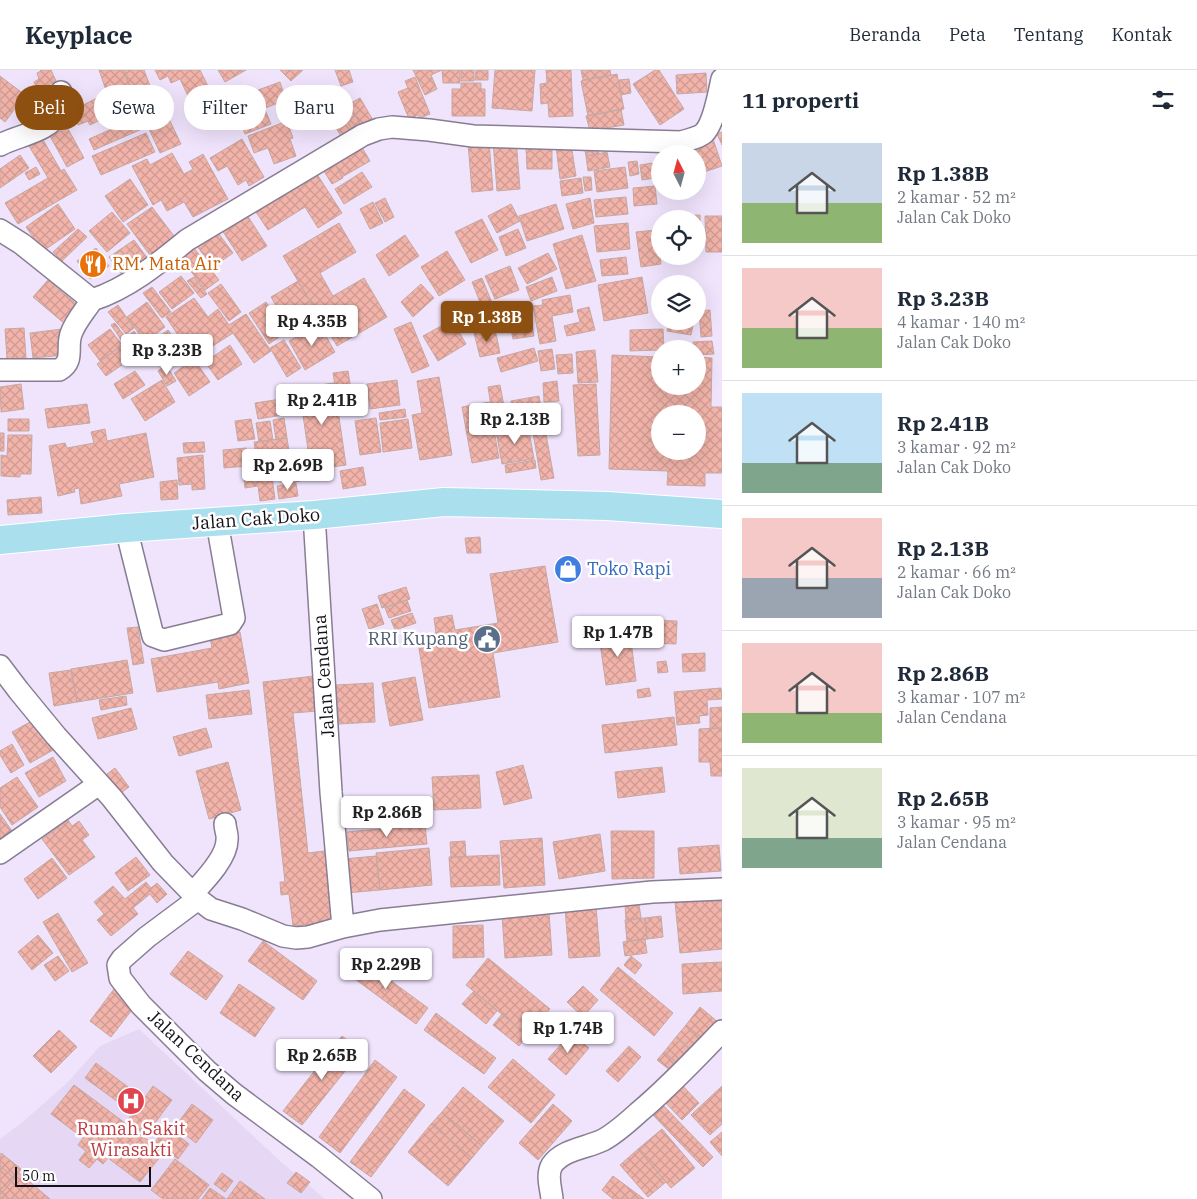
<!DOCTYPE html>
<html lang="id">
<meta charset="utf-8">
<style>
body{margin:0;font-family:"IBM Plex Serif",serif;background:#f6f6f7;color:#1f2937;height:100vh;display:flex;flex-direction:column;font-size:19px;white-space:nowrap}
*{box-sizing:border-box;margin:0}
p{font-size:16px;color:#747a83}
.icon{flex:none;width:28px;height:28px;fill:none;stroke:currentColor;stroke-width:2;stroke-linecap:round;stroke-linejoin:round}
.map{position:relative;flex:1;overflow:hidden}
.sheet{display:flex;flex-direction:column;background:#fff;width:475px}
.sheet>*{flex:none}
.banner{position:absolute;left:15px;top:15px;width:475px;height:45px;display:flex;gap:10px}
.needle{width:32px;rotate:354deg}
.fabs{position:absolute;left:651px;top:75px;display:grid;gap:10px}
.fabs a{display:grid;place-items:center;width:55px;height:55px;border-radius:50%;background:#fff;box-shadow:0 5px 20px #0002;font-size:25px}
.scale{position:absolute;left:15px;bottom:12px;width:136px;box-sizing:border-box;padding-left:5px;border:2px solid #141018;border-top:0;font-size:14px;line-height:18px;white-space:nowrap;color:#141018;-webkit-text-stroke:4px #fff;paint-order:stroke}
.price{position:absolute;translate:-50% -42px;padding:0 11px;border-radius:5px;background:#fff;color:#222;font-size:16px;line-height:32px;filter:drop-shadow(0 1px 2px #0008)}
.price::after{content:'';position:absolute;left:50%;top:30px;width:15px;height:11px;margin-left:-8px;background:inherit;clip-path:polygon(0 0,100% 0,50% 100%)}
.price.selected{background:#8d5011;color:#fff}
ul{padding:0;list-style:none}
li{display:flex;align-items:center;gap:15px;height:125px;padding:0 20px}
li+li{border-top:1px solid #e0e1e3}
li span{display:grid;place-items:center;flex:none;width:140px;height:100px;border-radius:0px;color:#555}
li>.icon{margin-inline-start:auto}
span .icon{width:60px;height:60px;fill:#fffc;stroke-width:1}
li b{font-size:21px}
h2{display:flex;justify-content:space-between;align-items:center;height:60px;padding:0 20px;font-size:21px}
.tag{padding:0 18px;border-radius:22px;background:#fff;box-shadow:0 5px 20px #0002;font-size:18px;line-height:45px}
.tag.selected{background:#8d5011;color:#fff}
header{display:flex;align-items:center;gap:30px;box-sizing:border-box;height:70px;padding:0 25px;background:#fff;border-bottom:1px solid #e0e1e3}
header strong{font-size:24px}
nav{display:flex;gap:28px;margin-inline-start:auto;font-size:18px}
main{display:flex;flex:1;min-height:0}
.map>svg:first-child{display:block}
.built{fill:#e6d7f5}
.building{fill:url(#building-cross-hatch);stroke:#c5a8a3;fill-rule:evenodd}
.lines{fill:none;stroke-linecap:round;stroke-linejoin:round}
.street-casing{stroke:#887d93;stroke-width:24}
.primary-casing{stroke:#fff;stroke-width:30}
.street{stroke:#fff;stroke-width:21}
.primary{stroke:#aadfee;stroke-width:28}
.labels{text-anchor:middle;stroke-width:5;stroke-linejoin:round;paint-order:stroke}
.food-label{font-size:18px;fill:#c56008;stroke:#fff;text-anchor:start}
.street-label{font-size:18px;fill:#141018;stroke:#fff}
.shop-label{font-size:18px;fill:#366cbe;stroke:#fff;text-anchor:start}
.service-label{font-size:18px;fill:#4e5e75;stroke:#fff;text-anchor:end}
.health-label{font-size:18px;fill:#be3a42;stroke:#fff}
</style>
<header>
<strong>Keyplace</strong>
<nav><a>Beranda</a><a>Peta</a><a>Tentang</a><a>Kontak</a></nav>
</header>
<main>
<div class="map">
<svg width="722" height="1129" viewBox="0 0 722 1129">
<defs>
<pattern id="building-cross-hatch" width="8" height="8" patternUnits="userSpaceOnUse" patternTransform="scale(1.25)"><rect width="8" height="8" fill="#f2b4aa"/><path d="M0 0l8 8M0 8l8-8" fill="none" stroke="#cf9a92"/></pattern>
</defs>
<rect width="100%" height="100%" fill="#f0e4fd"/>
<path class="built" d="M139,959L280,1091L325,1129H0V1069L25,1050L68,1012L100,976Z"/>
<path class="building" d="M40,0H51L56,11L38,20L34,12L39,9L37,3L41,1Z
M99,0H124L139,41L116,49Z
M124,0H144L153,24L144,27L141,20L132,23Z
M155,0H200L208,16L188,26L180,9L171,13L168,6L160,10Z
M218,0H246L225,12Z
M280,0H303L291,11Z
M335,0H349L353,12L341,16Z
M413,0H442L431,5L437,19L425,25Z
M442,0H460V13H443Z
M461,0H474V11H461Z
M476,0H488V10H475Z
M495,0H535L532,41L492,38Z
M546,0H571L573,46L549,47L548,33L541,34L540,14L547,13Z
M581,0H610L611,5L583,10Z
M655,0H659L684,39L660,55L633,14Z
M706,3L707,22L677,24L676,5Z
M617,4L624,39L588,46L581,11Z
M0,6L25,25L5,52L0,48Z
M415,7L430,44L420,48L418,45L409,49L398,22L408,18L405,11Z
M629,9L631,23L621,25L619,10Z
M280,12L286,30L265,38L258,20Z
M461,13H481V19H485V46H452V19H461Z
M77,22L83,35L97,28L106,47L90,55L88,51L78,55L64,28Z
M360,28L373,50L362,57L349,34Z
M263,35L271,54L245,64L238,45Z
M352,39L362,57L354,62L343,44Z
M621,39L624,55L590,61L586,46Z
M345,46L355,65L344,71L333,53Z
M137,48L142,59L94,80L89,69Z
M169,49L181,74L160,83L149,59Z
M287,51L293,68L290,69L296,86L274,94L268,78L254,83L248,66Z
M67,57L84,88L67,97L50,66Z
M722,62V75L717,64Z
M146,63L155,82L101,105L92,86Z
M712,66L722,96L704,102L694,72Z
M42,68L61,101L64,99L77,120L18,154L5,133L48,108L29,76Z
M242,69L264,107L249,116L246,110L238,115L227,96L218,101L210,88Z
M516,69L520,119L497,121L493,72Z
M489,71L493,120L472,122L468,73Z
M360,74L370,91L342,107L333,90Z
M571,74L576,106L560,109L556,76Z
M597,74L599,84L586,86L584,76Z
M552,76V99H527L526,77Z
M607,82L610,97L588,101L586,86Z
M172,83L184,104L193,99L189,92L203,84L228,129L193,147L184,132L167,141L161,130L153,135L132,96L147,89L150,95Z
M20,85L29,98L0,118V99Z
M637,91L639,104L630,106L628,92Z
M334,92L343,108L332,114L322,98Z
M652,93L655,108L642,110L640,95Z
M36,97L40,104L29,110L25,103Z
M625,97L628,118L597,122L594,101Z
M315,101L342,143L318,158L305,137L268,160L254,139Z
M362,102L372,117L344,134L335,119Z
M583,107H591L592,120L585,121Z
M581,108L583,123L562,126L560,111Z
M130,109L148,135L123,152L105,126Z
M655,116L657,134L634,136L633,118Z
M626,127L628,144L596,147L594,130Z
M385,128L394,147L385,152L375,133Z
M590,128L594,153L573,159L566,134Z
M373,132L383,153L370,159L360,139Z
M58,134L75,159L43,181L26,157Z
M511,134L520,151L497,163L488,146Z
M556,134L564,159L527,171L519,146Z
M152,137L177,170L152,188L127,154Z
M112,142L130,163L107,182L89,161Z
M247,145L267,176L242,191L222,160Z
M700,145L701,183H698V149H674V146Z
M705,146H722V182H706Z
M482,149L498,180L471,193L455,162Z
M339,153L356,182L320,203L333,226L364,208L387,247L337,276L283,186Z
M628,153L630,179L597,182L594,156Z
M78,159L87,167L62,191L53,182Z
M518,159L526,178L506,186L499,167Z
M216,160L233,183L213,197L196,175Z
M656,160L661,194L641,197L636,162Z
M405,165L419,186L389,206L376,185Z
M582,165L596,211L566,219L553,174Z
M134,170L148,189L123,206L109,187Z
M96,178L109,196L90,209L77,191Z
M194,178L219,210L205,220L181,188Z
M447,181L465,210L439,226L421,197Z
M548,183L557,199L527,214L518,198Z
M626,187L628,204L602,206L600,190Z
M510,196L519,220L495,229L485,206Z
M181,206L194,223L172,239L159,222Z
M194,207L207,224L201,228L187,211Z
M552,207L557,221L531,231L526,217Z
M642,207L648,243L604,251L598,215Z
M482,208L494,238L484,242L472,212Z
M48,210L80,237L65,254L33,227Z
M298,211L313,236L286,253L271,227Z
M221,214L241,242L229,251L208,223Z
M421,214L434,228L413,247L401,232Z
M152,217L171,242L162,248L143,223Z
M570,225L573,242L552,246L556,271L540,274L533,236L543,235L542,230Z
M194,228L208,247L218,239L229,255L246,244L271,281L254,293L233,263L205,281L199,273L188,280L166,247Z
M147,232L165,257L145,272L127,247Z
M266,232L286,262L269,274L249,243Z
M118,235L134,258L126,264L108,242Z
M589,237L595,260L567,266L564,256L580,252L577,240Z
M529,238L534,266L513,269L508,242Z
M710,240L712,266L701,267L699,241Z
M311,241L317,252L293,266L287,255Z
M452,250L466,274L438,291L423,266Z
M669,251H694L691,265L667,261Z
M411,252L429,296L412,303L394,259Z
M115,253L142,291L138,294L111,255Z
M319,254L335,282L305,300L289,271Z
M24,258L26,288L7,289L5,259Z
M62,259L65,285L33,288L30,263Z
M110,259L122,275L100,291L88,275Z
M495,259L500,283L480,287L474,263Z
M663,259L664,279H660V280L630,281V260Z
M168,260L181,278L161,293L147,275Z
M134,261L141,271L134,275L128,266Z
M284,270L301,298L287,307L270,278Z
M712,271L714,284L698,285V279H694L693,272Z
M142,272L151,286L146,290L137,276Z
M122,275L132,288L106,306L97,294Z
M230,275L242,294L218,310L205,292Z
M534,278L538,291L501,302L497,288Z
M552,279L555,299L541,301L538,281Z
M595,280L598,312L578,313L576,282Z
M572,284L573,303L558,304L556,285Z
M612,285L660,287V316H698V287L712,288L711,337H722V403H705V416L667,415L668,401L609,399ZM660,344H698V381H660Z
M194,289L210,312L189,326L174,303Z
M166,295L176,311L167,316L158,301Z
M135,301L145,315L123,329L114,314Z
M348,301L354,337L339,339L333,303Z
M439,307L452,385L420,390L412,345L422,343L417,311Z
M162,310L175,332L145,351L131,329Z
M397,310L400,335L370,339L367,314Z
M557,311L559,331L544,332L543,313Z
M334,313L346,395L311,400L299,318Z
M21,314L24,339L1,342L0,317Z
M596,314L600,385L578,386L573,315Z
M500,315L507,352L494,354L488,317Z
M539,326L554,408L541,410L531,351L515,354L511,331Z
M281,329L283,345L258,349L255,333Z
M489,332L499,388L472,393L462,337Z
M87,334L90,353L48,358L45,339Z
M405,339L406,347L380,350L379,343Z
M284,348L287,368L276,370L273,350Z
M376,348L381,382L360,385L355,351Z
M8,349H29V361H8Z
M251,349L255,369L238,371L235,351Z
M408,349L412,378L383,382L380,353Z
M270,351L273,370L259,372L256,353Z
M528,355L534,389L502,394L496,361Z
M105,359L107,371L146,363L154,407L119,414L122,426L81,434L79,418L74,419L75,422L58,426L49,376L65,373L67,378L94,373L91,362Z
M0,363H4V381H0Z
M8,365H32L31,404H20V407L1,406V385L7,386Z
M287,368L290,388L257,392L254,372Z
M204,372L205,382L184,383L183,373Z
M246,378L248,396L224,398L223,380Z
M203,385L205,419L192,420V414L179,415L177,388Z
M535,390L536,398L506,403L505,395Z
M297,391L300,411L284,414L281,393Z
M260,397L261,401L271,399L275,429L260,431L258,416L245,418L243,399Z
M363,397L366,415L343,419L340,401Z
M177,410L178,429L161,430L160,412Z
M296,413L298,426L279,429L277,416Z
M41,427L42,443L8,445L7,430Z
M480,467L481,483H467L465,468Z
M545,496L558,572L493,583L500,627L429,638L417,567L436,563L434,548L452,545L455,560L498,553L490,504Z
M406,517L410,529L382,538L378,526Z
M407,530L411,541L389,548L385,538Z
M377,534L384,554L369,559L362,539Z
M412,543L416,553L395,560L391,550Z
M646,550L677,551L676,574L645,573Z
M138,557L144,593L133,595L127,558Z
M240,562L249,613L219,619L218,612L157,622L151,589L212,578L210,567Z
M630,562L636,611L606,615L599,566Z
M705,583V601L683,602L682,584Z
M127,590L133,623L77,632L71,599Z
M666,591L668,602L658,603L657,592Z
M71,600L77,632L54,636L49,603Z
M314,606L318,641L293,643L308,783L332,780L340,851L293,856L289,824L281,825L280,812H285L263,612Z
M415,607L423,650L390,656L382,613Z
M373,613L375,652L339,654L336,615Z
M649,618L651,626L638,628L637,620Z
M721,618L722,629L707,630L708,645L699,646L700,653L677,655L674,622Z
M249,620L252,644L209,649L206,625Z
M126,626L127,635L101,640L99,630Z
M722,637V658L710,659V638Z
M131,638L137,659L98,669L92,648Z
M674,647L677,675L605,683L602,655Z
M37,648L55,679L30,693L12,662Z
M206,658L212,677L179,686L173,667Z
M717,658H722V706H711L710,692H699V659Z
M12,674L24,695L11,703L0,685V681Z
M53,687L66,711L39,727L25,703Z
M228,692L241,740L209,749L196,701Z
M523,695L532,728L504,735L496,702Z
M662,697L665,722L618,728L615,702Z
M115,698L129,717L121,723L107,704Z
M479,705L481,738L434,740L432,707Z
M17,707L38,737L12,755L0,737V718Z
M0,744L12,761L0,770Z
M68,750L72,756L79,751L89,765L82,770L95,787L69,805L42,769Z
M425,755L427,774L349,781L347,762Z
M611,761H654V808L612,809Z
M600,764L605,801L559,809L553,772Z
M542,768L545,815L504,818L500,771Z
M465,771L466,787H451L450,772Z
M719,775L721,801L680,804L678,778Z
M429,778L432,815L380,820L376,783Z
M499,785L500,815L451,817L449,787Z
M376,786L380,820L346,823L343,789Z
M136,787L150,805L128,821L115,803Z
M52,788L67,808L38,829L24,809Z
M146,812L151,818L157,813L167,824L157,833L150,824L133,838L138,844L111,866L97,850L104,844L94,832L113,816L125,829Z
M722,827V879L680,883L675,832Z
M639,834L641,848L626,850L625,835Z
M596,836L600,886L569,888L565,838Z
M549,842L552,885L505,888L502,845Z
M58,843L88,893L72,902L43,852Z
M661,846L663,867L647,869L645,848Z
M645,848L647,869L627,871L625,850Z
M483,855L484,887L453,888V856Z
M38,865L53,883L32,900L18,882Z
M645,869L647,883L625,886L623,872Z
M263,871L317,911L303,930L248,891Z
M188,881L223,906L206,930L170,904Z
M356,885L428,938L416,954L344,901Z
M58,886L69,901L55,911L44,895Z
M631,886L642,895L635,904L624,895Z
M488,888L550,939L527,965L466,915Z
M722,892V921L683,924L682,894Z
M618,897L673,943L654,966L600,920Z
M239,914L275,938L255,967L220,943Z
M583,916L598,930L583,947L567,932Z
M114,919L135,936L111,967L90,951Z
M474,921L497,941L486,954L462,934Z
M700,937L718,952L704,970L686,955Z
M547,942L556,949L550,957L541,949Z
M436,943L496,988L484,1004L424,960Z
M502,944L527,965L519,976L493,955Z
M686,955L704,970L694,982L676,967Z
M59,960L77,977L51,1003L33,986Z
M571,963L589,978L566,1005L548,989Z
M342,966L361,981L302,1055L283,1041Z
M676,967L689,979L677,993L664,982Z
M629,976L641,987L618,1012L606,1001Z
M664,982L677,993L671,1001L657,990Z
M513,989L555,1025L531,1053L488,1017Z
M375,990L397,1007L340,1083L319,1067Z
M96,993L144,1029L153,1016L172,1030L146,1065L127,1051L133,1043L85,1008Z
M680,1013L699,1033L682,1050L663,1030Z
M74,1015L164,1082L140,1112L108,1088L103,1094L97,1089L89,1098L79,1090L86,1081L78,1075L83,1068L51,1044Z
M722,1016V1054L710,1065L691,1045Z
M463,1017L504,1051L482,1076L442,1042Z
M404,1019L425,1035L371,1107L350,1092Z
M661,1033L713,1087L703,1097L651,1043Z
M192,1034L213,1050L196,1073L175,1057Z
M553,1034L572,1051L538,1090L519,1073Z
M442,1042L482,1076L472,1088L431,1054Z
M431,1054L472,1088L448,1116L408,1082Z
M167,1057L189,1074L178,1089L155,1072Z
M662,1059L695,1098L671,1118L638,1079Z
M722,1062V1086L710,1072Z
M638,1079L666,1112L648,1127L620,1095Z
M1,1083L21,1099L14,1108L0,1096Z
M175,1089L209,1115L198,1129H163L151,1120Z
M0,1096L14,1108L1,1124L0,1123Z
M296,1102L310,1112L301,1123L287,1113Z
M19,1103L50,1129H0V1125Z
M222,1103L233,1111L225,1122L214,1114Z
M613,1106L644,1129H613L602,1120Z
M240,1111L265,1129H227Z
M210,1118L226,1129H202Z"/>
<g class="lines">
<g class="street-casing">
<path id="street" d="M0,75C16,66 52,61 58,42C60,36 60,28 61,22
M0,160L22,174L92,230C127,219 159,193 187,170L363,65L379,59L392,57L429,60L473,66L681,72C687,70 699,68 704,63C714,53 719,23 722,9
M0,300H59C75,291 66,278 71,264C75,252 85,241 92,230
M314,445L331,722L343,857L380,850L652,822L722,819
M126,458L153,566L164,570L230,554L234,548L217,452
M0,596L19,621L56,666L112,728L163,793L198,829L211,839L242,849L283,866L296,868L308,867L343,857
M0,783L99,714
M193,823C204,811 227,788 227,770C228,765 225,759 225,754
M198,829L147,867L122,889L118,895L120,908L141,935L207,1001L234,1024L319,1087L371,1129
M552,1129C551,1118 546,1105 552,1095C563,1079 587,1078 603,1070C616,1063 628,1052 639,1042C669,1017 695,989 722,961"/>
</g>
<g class="primary-casing">
<path id="primary" d="M0,470L126,458L314,445L444,432L607,436L722,444"/>
</g>
<use href="#street" class="street"/>
<use href="#primary" class="primary"/>
</g>
<defs>
<g id="restaurant-disc" transform="scale(1.4375)"><circle r="9.5" fill="#e8710a" stroke="#fff"/><path d="M-5-6h1v4h1v-4h1v4h1v-4h1v5L-1.5 .5V6h-2V.5L-5-1ZM5-6V6H3V1.5H1.5Q1.5-4 5-6Z" fill="#fff"/></g>
<g id="shop-disc" transform="scale(1.4375)"><circle r="9.5" fill="#3f7fe0" stroke="#fff"/><path d="M-5-2.5h2.3a2.7 3.5 0 0 1 5.4 0H5L5.5 6h-11ZM-1.5-2.5h3a1.5 2.3 0 0 0-3 0Z" fill="#fff"/></g>
<g id="civic-disc" transform="scale(1.4375)"><circle r="9.5" fill="#5c6f8a" stroke="#fff"/><path d="M-.6-6.5H3V-4.5H.6V-3L4-1V1h2V6H-6V1h2V-1L-.6-3ZM-1.2 2.5V6h2.4V2.5Z" fill="#fff"/></g>
<g id="hospital-disc" transform="scale(1.4375)"><circle r="9.5" fill="#e0444e" stroke="#fff"/><path d="M-5-5h3v3.5h4V-5h3V5h-3V1.5h-4V5h-3Z" fill="#fff"/></g>
</defs>
<g fill-rule="evenodd">
<use href="#restaurant-disc" x="93" y="194"/>
<use href="#shop-disc" x="568" y="499"/>
<use href="#civic-disc" x="487" y="569"/>
<use href="#hospital-disc" x="131" y="1031"/>
</g>
<g class="labels">
<g class="food-label">
<text x="112" y="200">RM. Mata Air</text>
</g>
<g class="street-label">
<text transform="translate(256 449) rotate(-4)" y="6">Jalan Cak Doko</text>
<text transform="translate(324 606) rotate(-94)" y="6">Jalan Cendana</text>
<text transform="translate(196 986) rotate(43)" y="6">Jalan Cendana</text>
</g>
<g class="shop-label">
<text x="587" y="505">Toko Rapi</text>
</g>
<g class="service-label">
<text x="468" y="575">RRI Kupang</text>
</g>
<g class="health-label">
<text x="131" y="1065">Rumah Sakit<tspan x="131" dy="21">Wirasakti</tspan></text>
</g>
</g>
</svg>
<div class="fabs">
<a><svg class="needle" viewBox="-14 -14 28 28"><path d="M0-13l5 13h-10z" fill="#e53935"/><path d="M0 13l5-13h-10z" fill="#747a83"/></svg></a>
<a><svg class="icon" aria-label="locate" viewBox="0 0 24 24"><circle cx="12" cy="12" r="6"/><path d="M12 2v4M12 18v4M2 12h4M18 12h4"/></svg></a>
<a><svg class="icon" aria-label="layers" viewBox="0 0 24 24"><path d="M12 4l9 5-9 5-9-5zM3 14l9 5 9-5"/></svg></a>
<a>+</a>
<a>−</a>
</div>
<div class="scale">50 m</div>
<b class="price selected" style="left:487px;top:273px">Rp 1.38B</b>
<b class="price" style="left:312px;top:277px">Rp 4.35B</b>
<b class="price" style="left:167px;top:306px">Rp 3.23B</b>
<b class="price" style="left:322px;top:356px">Rp 2.41B</b>
<b class="price" style="left:515px;top:375px">Rp 2.13B</b>
<b class="price" style="left:288px;top:421px">Rp 2.69B</b>
<b class="price" style="left:618px;top:588px">Rp 1.47B</b>
<b class="price" style="left:387px;top:768px">Rp 2.86B</b>
<b class="price" style="left:386px;top:920px">Rp 2.29B</b>
<b class="price" style="left:568px;top:984px">Rp 1.74B</b>
<b class="price" style="left:322px;top:1011px">Rp 2.65B</b>
<div class="banner">
<a class="tag selected">Beli</a>
<a class="tag">Sewa</a>
<a class="tag">Filter</a>
<a class="tag">Baru</a>
</div>
</div>
<section class="sheet">
<h2>11 properti<svg class="icon" aria-label="filters" viewBox="0 0 24 24"><path d="M4 7h16M4 17h16"/><circle cx="9" cy="7" r="2"/><circle cx="15" cy="17" r="2"/></svg></h2>
<ul>
<li><span style="background:linear-gradient(#c9d6e8 60%,#8fb573 0)"><svg class="icon" aria-label="home" viewBox="0 0 24 24"><path d="M3 11l9-7 9 7M6 9v11h12V9"/></svg></span><div><b>Rp 1.38B</b><p>2 kamar · 52 m²</p><p>Jalan Cak Doko</p></div></li>
<li><span style="background:linear-gradient(#f6c9c9 60%,#8fb573 0)"><svg class="icon" aria-label="home" viewBox="0 0 24 24"><path d="M3 11l9-7 9 7M6 9v11h12V9"/></svg></span><div><b>Rp 3.23B</b><p>4 kamar · 140 m²</p><p>Jalan Cak Doko</p></div></li>
<li><span style="background:linear-gradient(#bfe0f5 70%,#7fa58c 0)"><svg class="icon" aria-label="home" viewBox="0 0 24 24"><path d="M3 11l9-7 9 7M6 9v11h12V9"/></svg></span><div><b>Rp 2.41B</b><p>3 kamar · 92 m²</p><p>Jalan Cak Doko</p></div></li>
<li><span style="background:linear-gradient(#f6c9c9 60%,#9aa5b1 0)"><svg class="icon" aria-label="home" viewBox="0 0 24 24"><path d="M3 11l9-7 9 7M6 9v11h12V9"/></svg></span><div><b>Rp 2.13B</b><p>2 kamar · 66 m²</p><p>Jalan Cak Doko</p></div></li>
<li><span style="background:linear-gradient(#f6c9c9 70%,#8fb573 0)"><svg class="icon" aria-label="home" viewBox="0 0 24 24"><path d="M3 11l9-7 9 7M6 9v11h12V9"/></svg></span><div><b>Rp 2.86B</b><p>3 kamar · 107 m²</p><p>Jalan Cendana</p></div></li>
<li><span style="background:linear-gradient(#dfe7d0 70%,#7fa58c 0)"><svg class="icon" aria-label="home" viewBox="0 0 24 24"><path d="M3 11l9-7 9 7M6 9v11h12V9"/></svg></span><div><b>Rp 2.65B</b><p>3 kamar · 95 m²</p><p>Jalan Cendana</p></div></li>
</ul>
</section>
</main>
